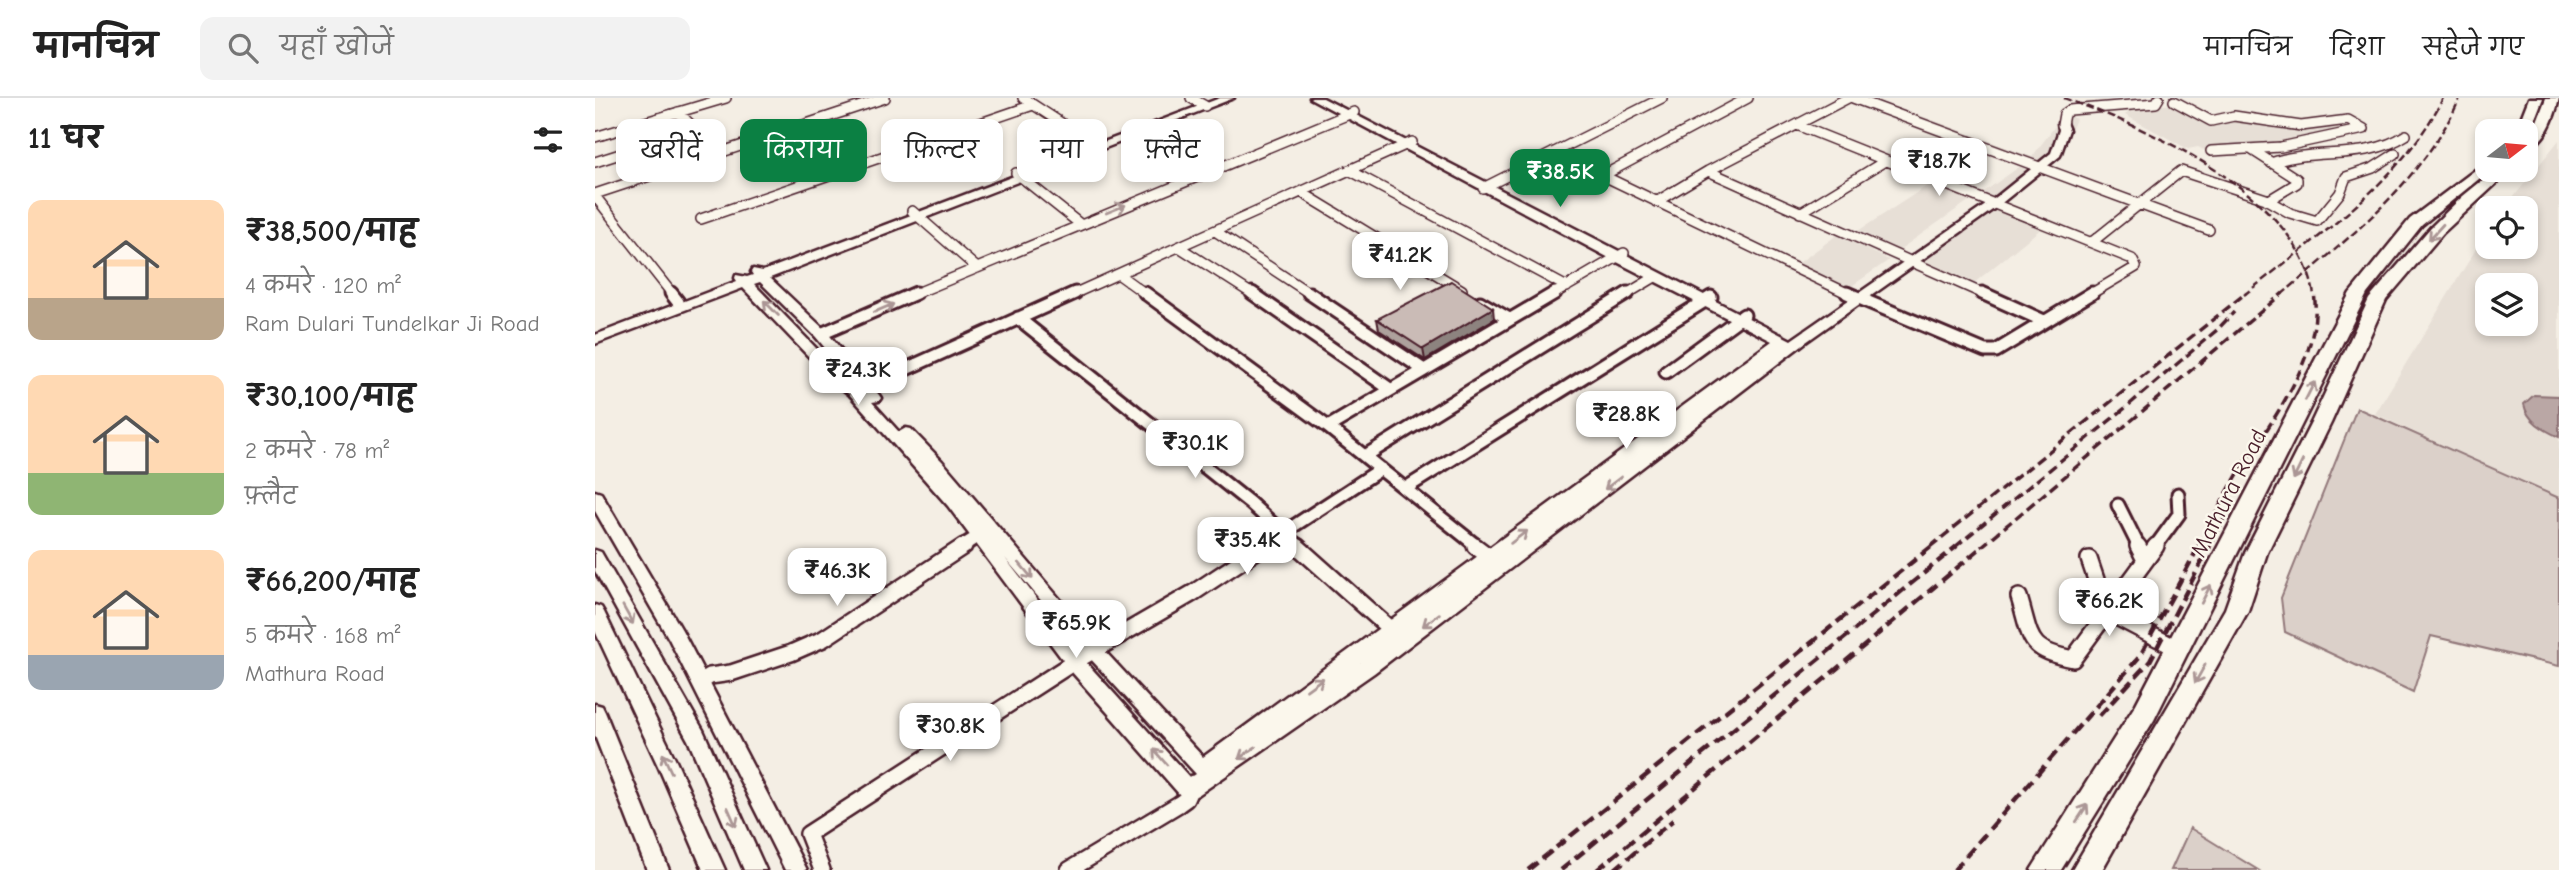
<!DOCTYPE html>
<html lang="hi">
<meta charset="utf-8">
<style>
body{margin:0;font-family:"Comic Neue","Playpen Sans Deva",sans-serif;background:#f2f2f2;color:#222;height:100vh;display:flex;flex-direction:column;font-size:26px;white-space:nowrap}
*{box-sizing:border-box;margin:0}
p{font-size:23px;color:#767676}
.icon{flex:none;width:38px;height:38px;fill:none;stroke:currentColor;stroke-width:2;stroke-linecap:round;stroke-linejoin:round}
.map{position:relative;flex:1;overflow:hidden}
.details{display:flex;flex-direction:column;background:#fff;width:595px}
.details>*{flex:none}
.banner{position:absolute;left:21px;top:21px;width:665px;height:63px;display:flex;gap:14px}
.needle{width:46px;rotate:74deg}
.tools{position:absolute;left:1880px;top:21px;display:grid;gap:14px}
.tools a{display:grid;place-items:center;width:63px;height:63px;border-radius:14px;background:#fff;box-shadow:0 4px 10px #0003;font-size:35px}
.price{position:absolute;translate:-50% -60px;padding:0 16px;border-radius:14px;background:#fff;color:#222;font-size:23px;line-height:46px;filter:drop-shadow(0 2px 4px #0008)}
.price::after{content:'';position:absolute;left:50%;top:42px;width:21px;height:16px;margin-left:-10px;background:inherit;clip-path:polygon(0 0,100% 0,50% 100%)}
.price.selected{background:#0b8043;color:#fff}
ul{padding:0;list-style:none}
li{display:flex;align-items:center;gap:21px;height:175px;padding:0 28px}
li span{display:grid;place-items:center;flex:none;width:196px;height:140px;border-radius:14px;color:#555}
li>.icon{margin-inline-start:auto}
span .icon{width:84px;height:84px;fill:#fffc;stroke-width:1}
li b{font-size:30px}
h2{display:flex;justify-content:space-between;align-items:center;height:84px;padding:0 28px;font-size:30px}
.chip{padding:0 24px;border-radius:14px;background:#fff;box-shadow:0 4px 10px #0003;font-size:24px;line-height:63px}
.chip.selected{background:#0b8043;color:#fff}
header{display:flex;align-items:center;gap:42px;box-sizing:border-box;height:98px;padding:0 35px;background:#fff;border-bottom:2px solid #e0e0e0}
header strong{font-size:33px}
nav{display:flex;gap:38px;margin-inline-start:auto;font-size:24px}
.search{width:490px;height:63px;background:#f2f2f2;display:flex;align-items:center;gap:18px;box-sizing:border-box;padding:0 24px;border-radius:14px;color:#767676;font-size:26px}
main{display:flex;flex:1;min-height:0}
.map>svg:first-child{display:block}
.built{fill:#e7dfd6;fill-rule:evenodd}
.green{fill:#dbd0c9;stroke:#92787a;stroke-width:2}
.water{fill:#baa7a5;stroke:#8d7174;stroke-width:2}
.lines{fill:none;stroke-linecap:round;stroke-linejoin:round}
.street-far2-casing{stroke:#4a1f2b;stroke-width:12}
.street-far1-casing{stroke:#4a1f2b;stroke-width:17}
.street-casing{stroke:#4a1f2b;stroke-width:20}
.secondary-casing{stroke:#4a1f2b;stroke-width:5}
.highway-casing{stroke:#4a1f2b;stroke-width:5}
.street-far2{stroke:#fbf7ec;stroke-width:9}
.street-far1{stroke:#fbf7ec;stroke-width:11}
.street{stroke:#fbf7ec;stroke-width:15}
.secondary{fill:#fbf7ec;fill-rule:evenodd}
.highway{fill:#fbf7ec;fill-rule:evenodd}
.rail-far2{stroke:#4a1f2b;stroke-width:2.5;stroke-dasharray:8 3.5;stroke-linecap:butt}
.rail-far1{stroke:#4a1f2b;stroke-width:3.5;stroke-dasharray:10 5;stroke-linecap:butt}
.rail{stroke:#4a1f2b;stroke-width:4.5;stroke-dasharray:12 6;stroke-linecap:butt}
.wall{fill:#aea19d;stroke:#4a1f2b;stroke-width:2}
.shaded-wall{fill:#8d837f;stroke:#4a1f2b;stroke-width:2}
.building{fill:#cabbb6;stroke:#4a1f2b;stroke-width:2}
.oneway{stroke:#ab9695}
.labels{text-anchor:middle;stroke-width:5;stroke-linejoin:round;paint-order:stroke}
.street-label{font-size:23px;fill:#4a1f2b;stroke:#fbf7ec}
</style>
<header>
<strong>मानचित्र</strong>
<div class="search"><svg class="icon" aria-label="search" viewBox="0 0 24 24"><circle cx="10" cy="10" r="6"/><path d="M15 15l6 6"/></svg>यहाँ खोजें</div>
<nav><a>मानचित्र</a><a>दिशा</a><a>सहेजे गए</a></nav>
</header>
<main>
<section class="details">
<h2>11 घर<svg class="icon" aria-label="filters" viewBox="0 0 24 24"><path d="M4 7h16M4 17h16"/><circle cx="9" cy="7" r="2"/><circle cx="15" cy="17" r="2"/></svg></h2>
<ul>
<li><span style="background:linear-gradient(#ffd9b3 70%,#b9a48a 0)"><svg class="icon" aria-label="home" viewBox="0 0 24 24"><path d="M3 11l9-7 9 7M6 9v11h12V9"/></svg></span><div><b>₹38,500/माह</b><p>4 कमरे · 120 m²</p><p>Ram Dulari Tundelkar Ji Road</p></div></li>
<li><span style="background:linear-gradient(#ffd9b3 70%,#8fb573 0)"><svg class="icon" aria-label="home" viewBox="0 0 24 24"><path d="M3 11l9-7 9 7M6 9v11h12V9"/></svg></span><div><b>₹30,100/माह</b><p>2 कमरे · 78 m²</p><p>फ़्लैट</p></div></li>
<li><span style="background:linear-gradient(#ffd9b3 75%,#9aa5b1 0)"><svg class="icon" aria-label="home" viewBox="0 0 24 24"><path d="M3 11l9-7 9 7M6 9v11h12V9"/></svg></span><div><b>₹66,200/माह</b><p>5 कमरे · 168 m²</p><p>Mathura Road</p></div></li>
</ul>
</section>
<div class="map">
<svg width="1964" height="772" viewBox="0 0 1964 772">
<rect width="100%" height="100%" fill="#f4eee4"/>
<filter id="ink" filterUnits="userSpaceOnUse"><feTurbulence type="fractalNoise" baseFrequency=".0143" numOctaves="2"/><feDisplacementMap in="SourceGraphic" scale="14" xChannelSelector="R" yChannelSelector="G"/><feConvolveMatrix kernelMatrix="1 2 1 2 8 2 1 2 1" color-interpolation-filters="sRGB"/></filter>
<g filter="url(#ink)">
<path class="built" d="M1579,6L1617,25L1641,19L1731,26L1744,35L1690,50L1615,55L1603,49L1593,51L1530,17L1538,10Z
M1310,12L1437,59L1469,16L1481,21L1468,52L1457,66L1404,107L1383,98L1427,67L1301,19Z
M1964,42V400L1780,316L1892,133V149H1930V110H1910ZM1892,187H1930V226H1892Z
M1335,86L1375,102L1304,152L1263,133Z
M1400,110L1448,129L1379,185L1330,163Z
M1242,137L1294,162L1251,192L1201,167Z"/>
<path class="green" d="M1762,310L1964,400V568L1836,538L1818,594L1690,534L1686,500Z
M1595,730L1663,772H1576Z"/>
<path class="water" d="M1939,297L1964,298V339C1949,332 1932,323 1929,306Z"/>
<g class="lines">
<g class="street-far2-casing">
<path id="street-far2" d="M428,0L503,49
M596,0L610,8
M1258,0L1614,132
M1579,3L1616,23L1639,18L1706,28L1753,22L1769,31L1686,49L1616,53
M83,14L124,55
M1202,27L1537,161L1541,169L1494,197
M1467,27L1469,16L1475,12L1561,5L1564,0
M0,39L131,0
M959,54L1256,197
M0,64L101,32
M1676,65C1721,49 1770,64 1811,37
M754,72L972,189
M1113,73L1391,197
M421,75L485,126
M1007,78L1153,0
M888,90L1067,0
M706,94L867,192
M0,96L290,0
M0,98L78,197
M1672,102L1695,115L1722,123L1745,95L1751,79L1778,70L1800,56
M1061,104L1113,73L1253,0
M317,113L382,170
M1205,115L1290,63
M106,121L438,7
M620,133L717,197
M1497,144L1586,73L1674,102L1702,85V81L1657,52
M584,149L659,197
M523,176L552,197
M317,197L759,14
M476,197L817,44
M957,197L1029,155
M1030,197L1060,179"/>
</g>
<g class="street-far1-casing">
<path id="street-far1" d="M76,195L83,204
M550,195L733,329L883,449
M657,195L795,291
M714,195L829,272
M1252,195L1390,253H1401L1497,195
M1387,195L1449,223
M885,204L914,221
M423,220L655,405L688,435L786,371
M226,236L321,195
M1071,274L1149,217
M260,294L480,195
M733,329L960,195
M770,358L1033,195
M811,390L1116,199
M1523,407L1544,449
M366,449L385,437
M667,449L688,435L704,449
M1560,449L1584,416L1583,396"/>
</g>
<g class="street-casing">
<path id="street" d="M702,448L795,531
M880,448L896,460
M1543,448L1550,462
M1494,461L1512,514L1583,551
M1424,499C1437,541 1431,552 1478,561L1561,448
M105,584L115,578L136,575L196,555L228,541L369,448
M227,772L213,736L479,564L598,495L669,448
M474,772L584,706L591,701L598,685"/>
</g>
<g class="secondary-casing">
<path id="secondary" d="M625,0H639L175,180L231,233L284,297L286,300L284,303L277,304L304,334L311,330L316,331L347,363L505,548L608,659L1177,243L1018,162L715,0H728L1196,242L1395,104L1456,55L1464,32L1463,25H1471L1474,32L1465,58L1403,108L1211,244L779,575L603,697L596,700L585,697L476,573L353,408L255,297L238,284L148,190L0,246V237L142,183L140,180L141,177L152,179L158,177L156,174L158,171L168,173ZM165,184L221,239L261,288L248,278L159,186ZM410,460L493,558L601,676L595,680L490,563ZM895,467L765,565L761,568Z
M0,393L6,395L87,532L212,772H190L74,541L0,413Z
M0,452L6,454L108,632L171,772H149L93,642L0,473Z
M0,507L6,509L9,514L81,663L130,772H108L64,670L0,533Z
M0,606L7,608L10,614L74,772H52L0,638Z"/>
</g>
<g class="highway-casing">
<path id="highway" d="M1934,0H1948L1935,33L1930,37V33H1921Z
M1951,0H1964C1960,19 1950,46 1930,53V40L1939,31Z
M1892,63V72H1895L1827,127L1772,196L1559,622L1466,772H1436L1541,606L1755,195L1815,121Z
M1900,72H1916L1848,135L1791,202L1736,325L1672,455L1653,513L1507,772H1477L1630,511L1650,455L1716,325L1774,201L1836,129L1868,98Z"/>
</g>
<use href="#street-far2" class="street-far2"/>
<use href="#street-far1" class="street-far1"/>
<use href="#street" class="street"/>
<use href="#secondary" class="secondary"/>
<use href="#highway" class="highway"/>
<path class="rail-far2" d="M1469,0C1555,31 1703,95 1719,197
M1649,197C1721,139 1806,85 1848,0
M1686,197C1754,140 1828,83 1865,0"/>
<path class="rail-far1" d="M1335,449L1651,195
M1360,449L1535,306L1623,231L1639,214
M1386,449L1688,195
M1603,449C1616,424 1629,399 1644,374C1675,325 1729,257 1719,195
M1614,449L1635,409"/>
<path class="rail" d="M1504,618L1555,563L1615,448
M933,772L1337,448
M966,772L1362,448
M1002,772L1388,448
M1019,772L1078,722
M1359,772L1545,558L1604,448"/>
</g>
<path class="wall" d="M782,221H899L830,262L784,232Z"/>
<path class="shaded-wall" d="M898,210L899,221L830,262L828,251Z"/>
<path class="building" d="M856,183L898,210L828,251L782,221Z"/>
<defs><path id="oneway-shaft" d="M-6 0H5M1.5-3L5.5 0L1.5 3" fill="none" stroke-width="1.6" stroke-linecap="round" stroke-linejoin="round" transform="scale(1.75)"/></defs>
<g class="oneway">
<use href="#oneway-shaft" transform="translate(521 111) rotate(-22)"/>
<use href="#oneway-shaft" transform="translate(1841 134) rotate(132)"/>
<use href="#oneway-shaft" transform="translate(176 210) rotate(-135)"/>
<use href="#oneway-shaft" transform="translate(289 210) rotate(-23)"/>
<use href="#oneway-shaft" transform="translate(1715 293) rotate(-63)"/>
<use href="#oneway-shaft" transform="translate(1703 372) rotate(116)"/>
<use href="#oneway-shaft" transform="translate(1018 385) rotate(143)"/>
<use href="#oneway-shaft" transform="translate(924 439) rotate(-37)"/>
<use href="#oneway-shaft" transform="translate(431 473) rotate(50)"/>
<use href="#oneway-shaft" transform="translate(1611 496) rotate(-63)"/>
<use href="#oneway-shaft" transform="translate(33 517) rotate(61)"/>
<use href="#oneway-shaft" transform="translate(836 522) rotate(143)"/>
<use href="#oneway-shaft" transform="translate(1605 576) rotate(119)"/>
<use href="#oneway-shaft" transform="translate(720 586) rotate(-36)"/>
<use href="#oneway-shaft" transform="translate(652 655) rotate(145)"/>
<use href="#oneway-shaft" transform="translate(565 659) rotate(-131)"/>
<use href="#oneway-shaft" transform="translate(72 665) rotate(-115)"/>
<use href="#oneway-shaft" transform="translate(1487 715) rotate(-57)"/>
<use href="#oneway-shaft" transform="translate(137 719) rotate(66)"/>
</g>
</g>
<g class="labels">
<g class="street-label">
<text transform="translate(1633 395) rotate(-63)" y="8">Mathura Road</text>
</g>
</g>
</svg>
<div class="tools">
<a><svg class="needle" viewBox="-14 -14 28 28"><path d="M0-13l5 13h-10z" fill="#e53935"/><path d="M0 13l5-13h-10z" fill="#767676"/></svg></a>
<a><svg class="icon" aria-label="locate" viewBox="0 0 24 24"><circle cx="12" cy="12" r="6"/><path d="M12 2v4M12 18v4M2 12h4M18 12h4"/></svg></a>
<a><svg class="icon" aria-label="layers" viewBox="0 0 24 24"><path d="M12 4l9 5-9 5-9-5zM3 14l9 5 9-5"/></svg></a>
</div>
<b class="price" style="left:1344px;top:100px">₹18.7K</b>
<b class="price selected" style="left:965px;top:111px">₹38.5K</b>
<b class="price" style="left:805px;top:194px">₹41.2K</b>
<b class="price" style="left:263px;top:309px">₹24.3K</b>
<b class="price" style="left:1031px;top:353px">₹28.8K</b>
<b class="price" style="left:600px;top:382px">₹30.1K</b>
<b class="price" style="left:652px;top:479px">₹35.4K</b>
<b class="price" style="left:242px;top:510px">₹46.3K</b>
<b class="price" style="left:1514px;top:540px">₹66.2K</b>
<b class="price" style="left:481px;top:562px">₹65.9K</b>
<b class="price" style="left:355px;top:665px">₹30.8K</b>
<div class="banner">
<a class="chip">खरीदें</a>
<a class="chip selected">किराया</a>
<a class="chip">फ़िल्टर</a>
<a class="chip">नया</a>
<a class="chip">फ़्लैट</a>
</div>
</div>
</main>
